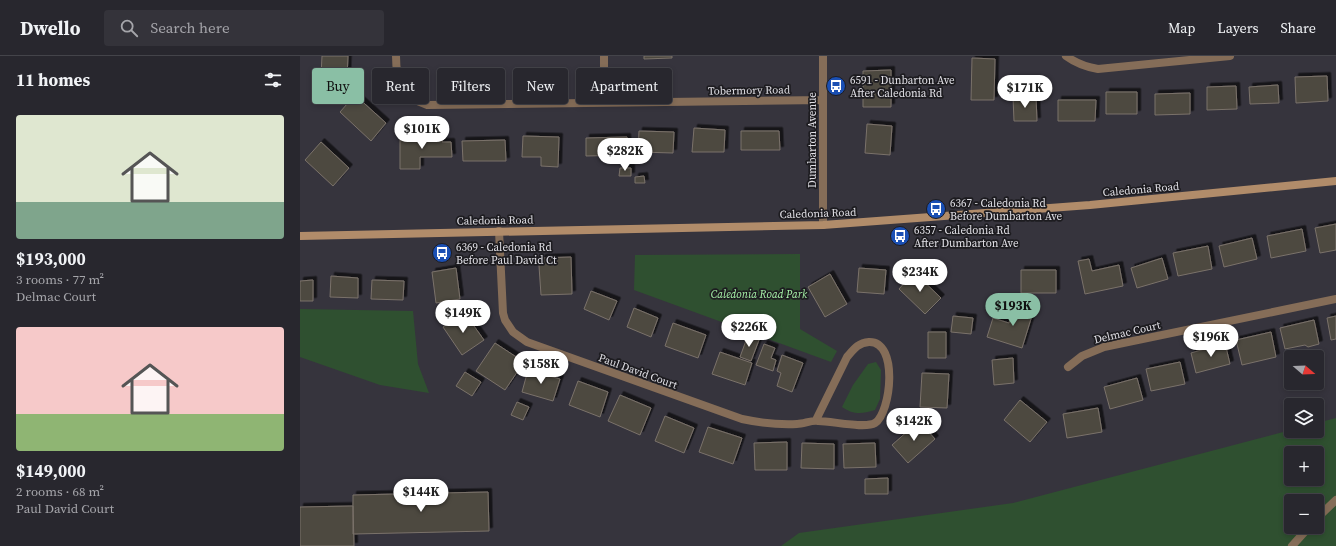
<!DOCTYPE html>
<meta charset="utf-8">
<style>
body{margin:0;font-family:"Source Serif 4",serif;background:#34333a;color:#f1f3f6;height:100vh;display:flex;flex-direction:column;font-size:15px;white-space:nowrap}
*{box-sizing:border-box;margin:0}
p{font-size:13px;color:#a5a5aa}
.icon{flex:none;width:22px;height:22px;fill:none;stroke:currentColor;stroke-width:2;stroke-linecap:round;stroke-linejoin:round}
.map{position:relative;flex:1;overflow:hidden}
.drawer{display:flex;flex-direction:column;background:#28272e;width:300px}
.drawer>*{flex:none}
.top-card{position:absolute;left:12px;top:12px;width:380px;height:36px;display:flex;gap:8px}
.needle{width:26px;rotate:109deg}
.buttons{position:absolute;left:984px;top:294px;display:grid;gap:8px}
.buttons a{display:grid;place-items:center;width:40px;height:40px;border-radius:4px;background:#28272e;box-shadow:0 2px 6px #0003,0 0 0 1px #44444a;font-size:20px}
.price{position:absolute;translate:-50% -34px;padding:0 9px;border-radius:14px;background:#fff;color:#222;font-size:13px;line-height:26px;filter:drop-shadow(0 1px 2px #0008)}
.price::after{content:'';position:absolute;left:50%;top:24px;width:12px;height:9px;margin-left:-6px;background:inherit;clip-path:polygon(0 0,100% 0,50% 100%)}
.price.on{background:#8abfa5;color:#111}
ul{padding:0;list-style:none}
li{display:grid;align-content:center;gap:8px;height:212px;padding:0 16px}
li span{display:grid;place-items:center;height:124px;border-radius:4px;color:#555}
li>.icon{margin-inline-start:auto}
span .icon{width:72px;height:72px;fill:#fffc;stroke-width:1}
li b{font-size:17px}
h2{display:flex;justify-content:space-between;align-items:center;height:48px;padding:0 16px;font-size:17px}
.chip{padding:0 14px;border-radius:4px;background:#28272e;box-shadow:0 2px 6px #0003,0 0 0 1px #44444a;font-size:14px;line-height:36px}
.chip.on{background:#8abfa5;color:#111}
header{display:flex;align-items:center;gap:24px;box-sizing:border-box;height:56px;padding:0 20px;background:#28272e;border-bottom:1px solid #44444a}
header strong{font-size:19px}
nav{display:flex;gap:22px;margin-inline-start:auto;font-size:14px}
.search{width:280px;height:36px;background:#34333a;display:flex;align-items:center;gap:10px;box-sizing:border-box;padding:0 14px;border-radius:4px;color:#a5a5aa;font-size:15px}
main{display:flex;flex:1;min-height:0}
.map>svg:first-child{display:block}
.green{fill:#2f5030;fill-rule:evenodd}
.building{fill:#4e4840;stroke:#7a726a;filter:url(#shadow)}
.lines{fill:none;stroke-linecap:round;stroke-linejoin:round}
.lane{stroke:#856d58;stroke-width:8}
.street{stroke:#856d58;stroke-width:8}
.secondary{stroke:#b18c6a;stroke-width:8}
.labels{text-anchor:middle;stroke-width:3.5;stroke-linejoin:round;paint-order:stroke}
.poi-label{font-size:11px;fill:#e1e0e6;stroke:#1d1c20;text-anchor:start}
.street-label{font-size:11px;fill:#e1e0e6;stroke:#1d1c20}
.park-label{font-size:11px;font-style:italic;fill:#a8f5aa;stroke:#1d1c20}
</style>
<header>
<strong>Dwello</strong>
<div class="search"><svg class="icon" aria-label="search" viewBox="0 0 24 24"><circle cx="10" cy="10" r="6"/><path d="M15 15l6 6"/></svg>Search here</div>
<nav><a>Map</a><a>Layers</a><a>Share</a></nav>
</header>
<main>
<section class="drawer">
<h2>11 homes<svg class="icon" aria-label="filters" viewBox="0 0 24 24"><path d="M4 7h16M4 17h16"/><circle cx="9" cy="7" r="2"/><circle cx="15" cy="17" r="2"/></svg></h2>
<ul>
<li><span style="background:linear-gradient(#dfe7d0 70%,#7fa58c 0)"><svg class="icon" aria-label="home" viewBox="0 0 24 24"><path d="M3 11l9-7 9 7M6 9v11h12V9"/></svg></span><div><b>$193,000</b><p>3 rooms · 77 m²</p><p>Delmac Court</p></div></li>
<li><span style="background:linear-gradient(#f6c9c9 70%,#8fb573 0)"><svg class="icon" aria-label="home" viewBox="0 0 24 24"><path d="M3 11l9-7 9 7M6 9v11h12V9"/></svg></span><div><b>$149,000</b><p>2 rooms · 68 m²</p><p>Paul David Court</p></div></li>
</ul>
</section>
<div class="map">
<svg width="1036" height="490" viewBox="0 0 1036 490">
<defs>
<filter id="shadow"><feDropShadow dx="3.5" dy="-3.5" stdDeviation="0" flood-color="#0009"/></filter>
</defs>
<rect width="100%" height="100%" fill="#36343d"/>
<path class="green" d="M500,198V273L537,295L531,306L334,234L335,199Z
M0,253L113,255L118,308L129,337L80,329L0,301Z
M576,306L581,314L580,343L575,354C561,358 554,359 542,351L553,329L568,308Z
M1036,362V490H481L499,477L713,447L991,374V375H1017V367ZM991,397H1017V423H991ZM991,445H1017V471H991Z"/>
<path class="building" d="M22,0H48L47,21L21,20Z
M344,0H372V2L344,3Z
M672,2L695,3L694,44H671Z
M591,14V51H563V15Z
M1027,20L1028,45L996,47L995,21Z
M36,25V33L17,34L16,26Z
M978,29L979,47L950,48L949,31Z
M936,30L937,53L907,54V31Z
M806,36H837V58H806Z
M890,37V58L855,59V38Z
M55,39L86,67L71,85L40,56Z
M713,41H736L737,65H714Z
M758,44H796L795,65H758Z
M567,68L592,70L590,99L565,97Z
M394,72L425,74L424,96H392Z
M339,75L374,76L373,97L338,96Z
M441,75H479L480,94H441Z
M223,80L259,81L258,111L241,110V101H222Z
M100,81H143L142,86H151L152,101H120V113H100Z
M327,81L328,99L286,100V82Z
M205,84L206,105H163L162,85Z
M21,86L49,112L33,130L5,104Z
M320,112H331V120H319Z
M344,120L345,127H335V121Z
M1036,168V194L1020,197L1015,172Z
M1002,173L1006,195L971,202L967,180Z
M952,182L957,203L924,211L919,190Z
M908,190L912,213L878,220L873,197Z
M271,201L272,238L241,239L239,210L242,202Z
M862,202L868,223L837,232L831,212Z
M789,203L792,215L819,209L823,230L785,238L778,205Z
M156,212L160,243L136,247L132,216Z
M559,212L586,214L584,238L557,236Z
M721,214H756V237H721Z
M614,216L641,242L625,258L599,233Z
M530,218L547,248L525,261L508,231Z
M31,220L58,222V242L30,241Z
M13,224V245H0V225Z
M72,224L104,225L103,244L71,243Z
M291,235L317,245L309,264L284,253Z
M715,247L734,253L722,292L687,281L693,262L709,267Z
M334,252L358,262L351,281L327,271Z
M164,256L184,284L162,299L143,271Z
M653,260L673,262L671,278L651,276Z
M1036,260V283L1031,284L1027,262Z
M1014,264L1019,288L1008,291L1005,289L985,293L980,272Z
M373,267L406,279L398,302L365,290Z
M628,276H646V302H628Z
M971,276L976,301L942,309L936,284Z
M448,279L459,284L451,305L440,301Z
M195,287L224,306L205,334L176,315Z
M925,287L930,308L896,317L891,297Z
M464,288L475,292L471,302L476,304L473,315L456,309Z
M420,296L452,307L445,329L412,318Z
M482,299L503,307L492,336L477,330L481,317L477,315Z
M713,302L714,327L694,329L692,304Z
M880,306L885,328L851,335L846,313Z
M228,314L260,323L253,345L222,336Z
M165,316L181,326L172,340L156,330Z
M622,317L649,318L647,352L620,351Z
M837,322L843,344L810,353L804,331Z
M278,325L308,336L300,361L269,349Z
M320,339L351,352L340,379L308,365Z
M720,344L747,366L730,386L704,364Z
M217,346L229,351L223,364L211,359Z
M798,352L802,376L767,382L763,358Z
M365,360L394,372L384,397L355,385Z
M619,365L635,383L608,407L592,389Z
M408,371L442,382L433,408L399,396Z
M487,386V414H455L454,387Z
M502,387L534,388V413L501,412Z
M575,387L576,411L544,412L543,388Z
M588,422V438H565V423Z
M188,436L189,475L53,478V439Z
M53,450L54,490H0V451Z"/>
<g class="lines">
<path class="lane" d="M1017,462L1036,444
M992,490L1009,471"/>
<path class="street" d="M96,0C96,25 102,41 127,49L523,44
M304,0V46
M766,0C777,8 786,11 798,13L930,0
M523,169V0
M199,175L203,257L205,264L213,276L227,286L442,363C461,367 478,369 497,368C504,368 511,364 518,365C532,365 565,373 575,367C591,357 599,285 569,286C558,287 554,293 547,301L516,364
M768,311L782,300L804,291L1036,243"/>
<path class="secondary" d="M0,180L523,169L790,149L1036,125"/>
</g>
<defs>
<g id="bus-disc" transform="scale(1)"><circle r="9.5" fill="#1a4fb4" stroke="#1d1c20"/><path d="M-5-6H5V4H4V6H2V4H-2V6H-4V4H-5ZM-3.5-4V0h7V-4ZM-3.5 1.2v1.5H-2V1.2ZM2 1.2v1.5H3.5V1.2Z" fill="#fff"/></g>
</defs>
<g fill-rule="evenodd">
<use href="#bus-disc" x="536" y="30"/>
<use href="#bus-disc" x="636" y="153"/>
<use href="#bus-disc" x="600" y="180"/>
<use href="#bus-disc" x="142" y="197"/>
</g>
<g class="labels">
<g class="poi-label">
<text x="550" y="28">6591 - Dunbarton Ave<tspan x="550" dy="13">After Caledonia Rd</tspan></text>
<text x="650" y="151">6367 - Caledonia Rd<tspan x="650" dy="13">Before Dumbarton Ave</tspan></text>
<text x="614" y="178">6357 - Caledonia Rd<tspan x="614" dy="13">After Dumbarton Ave</tspan></text>
<text x="156" y="195">6369 - Caledonia Rd<tspan x="156" dy="13">Before Paul David Ct</tspan></text>
</g>
<g class="street-label">
<text transform="translate(449 34) rotate(-1)" y="4">Tobermory Road</text>
<text transform="translate(512 84) rotate(-90)" y="4">Dumbarton Avenue</text>
<text transform="translate(841 133) rotate(-5)" y="4">Caledonia Road</text>
<text transform="translate(518 157) rotate(-2)" y="4">Caledonia Road</text>
<text transform="translate(195 164) rotate(-1)" y="4">Caledonia Road</text>
<text transform="translate(827 276) rotate(-13)" y="4">Delmac Court</text>
<text transform="translate(338 315) rotate(20)" y="4">Paul David Court</text>
</g>
<g class="park-label">
<text x="459" y="242">Caledonia Road Park</text>
</g>
</g>
</svg>
<div class="buttons">
<a><svg class="needle" viewBox="-14 -14 28 28"><path d="M0-13l5 13h-10z" fill="#e53935"/><path d="M0 13l5-13h-10z" fill="#a5a5aa"/></svg></a>
<a><svg class="icon" aria-label="layers" viewBox="0 0 24 24"><path d="M12 4l9 5-9 5-9-5zM3 14l9 5 9-5"/></svg></a>
<a>+</a>
<a>−</a>
</div>
<b class="price" style="left:725px;top:53px">$171K</b>
<b class="price" style="left:122px;top:94px">$101K</b>
<b class="price" style="left:325px;top:116px">$282K</b>
<b class="price" style="left:620px;top:237px">$234K</b>
<b class="price on" style="left:713px;top:271px">$193K</b>
<b class="price" style="left:163px;top:278px">$149K</b>
<b class="price" style="left:449px;top:292px">$226K</b>
<b class="price" style="left:911px;top:302px">$196K</b>
<b class="price" style="left:241px;top:329px">$158K</b>
<b class="price" style="left:614px;top:386px">$142K</b>
<b class="price" style="left:121px;top:457px">$144K</b>
<div class="top-card">
<a class="chip on">Buy</a>
<a class="chip">Rent</a>
<a class="chip">Filters</a>
<a class="chip">New</a>
<a class="chip">Apartment</a>
</div>
</div>
</main>
